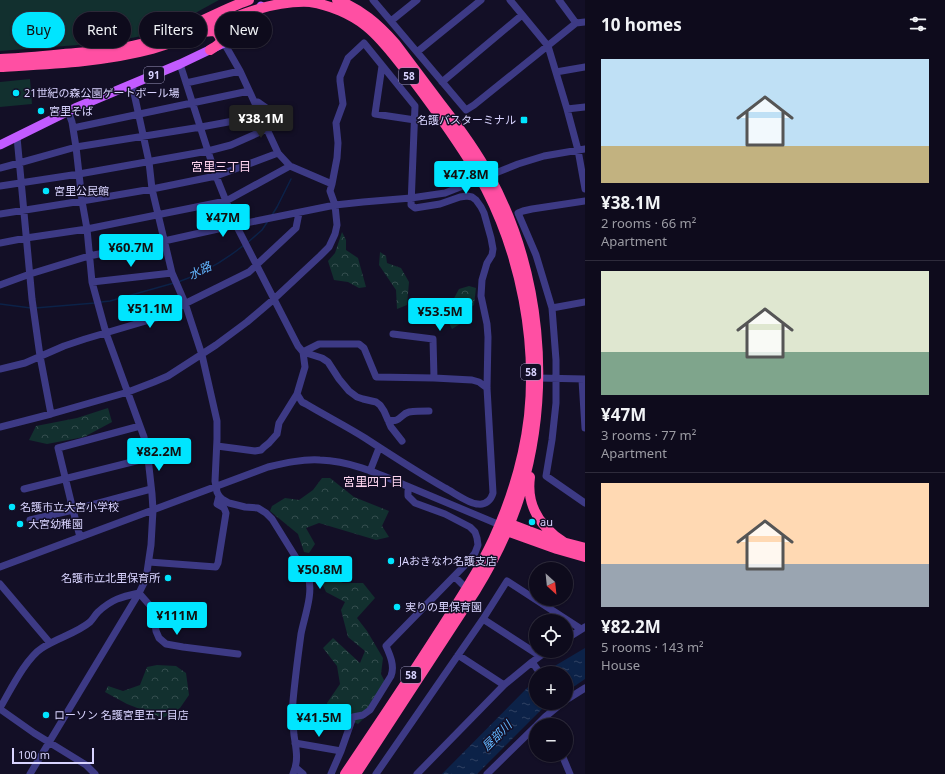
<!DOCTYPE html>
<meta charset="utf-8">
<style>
body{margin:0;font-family:"Noto Sans","Noto Sans JP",sans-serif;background:#171425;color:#f1f3f6;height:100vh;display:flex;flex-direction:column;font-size:15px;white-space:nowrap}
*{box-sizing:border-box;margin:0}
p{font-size:13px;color:#9b9ba3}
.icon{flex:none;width:22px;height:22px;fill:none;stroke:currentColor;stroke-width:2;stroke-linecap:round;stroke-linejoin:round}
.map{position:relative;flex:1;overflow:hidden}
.panel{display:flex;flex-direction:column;background:#0e0b1c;width:360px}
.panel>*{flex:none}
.guide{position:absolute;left:12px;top:12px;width:380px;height:36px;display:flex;gap:8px}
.needle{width:26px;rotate:153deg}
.controls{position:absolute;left:529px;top:562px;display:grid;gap:8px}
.controls a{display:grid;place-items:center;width:44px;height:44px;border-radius:50%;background:#0e0b1c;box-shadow:0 1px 3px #0004,0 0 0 1px #2e2b3b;font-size:20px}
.scale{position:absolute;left:12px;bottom:10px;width:82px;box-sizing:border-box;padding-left:4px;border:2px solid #d9d4ff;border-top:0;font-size:11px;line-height:14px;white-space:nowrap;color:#d9d4ff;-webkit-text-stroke:3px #130f26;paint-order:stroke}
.price{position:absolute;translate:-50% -34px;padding:0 9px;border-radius:4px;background:#00e5ff;color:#111;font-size:13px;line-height:26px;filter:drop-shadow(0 1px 2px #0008)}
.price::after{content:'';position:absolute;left:50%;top:24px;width:12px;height:9px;margin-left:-6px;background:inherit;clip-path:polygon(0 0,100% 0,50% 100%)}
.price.on{background:#222;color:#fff}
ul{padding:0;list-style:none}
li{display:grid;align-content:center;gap:8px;height:212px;padding:0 16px}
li+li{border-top:1px solid #2e2b3b}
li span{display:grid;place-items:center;height:124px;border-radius:0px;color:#555}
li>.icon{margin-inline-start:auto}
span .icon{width:72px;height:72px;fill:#fffc;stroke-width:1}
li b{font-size:17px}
h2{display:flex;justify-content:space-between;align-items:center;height:48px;padding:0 16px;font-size:17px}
.pill{padding:0 14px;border-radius:18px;background:#0e0b1c;box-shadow:0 1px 3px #0004,0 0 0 1px #2e2b3b;font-size:14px;line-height:36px}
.pill.on{background:#00e5ff;color:#111}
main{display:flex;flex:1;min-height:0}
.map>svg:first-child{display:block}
.green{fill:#12302f}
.forest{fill:url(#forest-crowns)}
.water{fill:url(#water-ripples)}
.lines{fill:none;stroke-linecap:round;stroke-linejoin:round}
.stream{stroke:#0c2248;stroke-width:1.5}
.minor{stroke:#3d3a85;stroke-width:7}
.major{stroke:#c25bff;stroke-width:9}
.highway{stroke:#ff4fa3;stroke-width:10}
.poi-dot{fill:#00e5ff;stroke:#130f26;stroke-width:1.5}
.labels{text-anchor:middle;stroke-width:3;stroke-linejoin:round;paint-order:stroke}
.shield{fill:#130f26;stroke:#9e99be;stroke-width:1}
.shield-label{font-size:10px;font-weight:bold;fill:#d9d4ff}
.poi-label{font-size:11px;fill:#d9d4ff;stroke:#130f26;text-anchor:start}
.neighbourhood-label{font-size:12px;fill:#ffd6f0;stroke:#130f26}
.water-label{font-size:12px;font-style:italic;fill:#62b6ff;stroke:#130f26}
</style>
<main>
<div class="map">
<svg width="585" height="774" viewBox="0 0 585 774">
<defs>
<pattern id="forest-crowns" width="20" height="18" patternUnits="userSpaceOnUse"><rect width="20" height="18" fill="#12302f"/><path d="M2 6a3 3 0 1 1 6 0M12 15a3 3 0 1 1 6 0" fill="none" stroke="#344d4e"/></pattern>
<pattern id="water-ripples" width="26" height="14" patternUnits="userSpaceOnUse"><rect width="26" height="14" fill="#0c2248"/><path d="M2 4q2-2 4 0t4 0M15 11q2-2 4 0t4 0" fill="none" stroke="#2f4163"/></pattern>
</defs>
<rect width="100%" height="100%" fill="#130f26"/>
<path class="green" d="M0,0H219L177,23L160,30L142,36L104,43L0,51Z
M30,79L32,104L0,107V82Z"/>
<path class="forest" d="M342,232L346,240V250L358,258L366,287L359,288L348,282L334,280L328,261L335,253Z
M380,252L386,256L387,263L401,268L409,282L407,305L397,309L396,290L379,265Z
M469,286L476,288L474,305L463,312L460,324L452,329L445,315L459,289Z
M108,408L112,422L84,437L47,444L29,440L36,426L77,418Z
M322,478H330L354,497L389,511L382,526L389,537L376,540L319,523L306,528L315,544L309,553L304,552L298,534L270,511L272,506L285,498L299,500L313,490Z
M326,574L343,583H363L375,598L357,618L367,631L383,658L381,674L387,686L376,706L358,724L328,710L327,703L340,684L337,666L323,648L333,638L360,663L365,651L348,637L341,610L345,602L326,592L319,577Z
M157,665L176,666L186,673L189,695L180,708L163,718L127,704L105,692L108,686L123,691L140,685L147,667Z"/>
<path class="water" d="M585,648V679L566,692V673H545L553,667Z
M536,680V703H550L545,706L477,774H442L530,685Z"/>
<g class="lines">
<path class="stream" d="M272,215L277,207L291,179
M247,243L262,230L268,221
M178,282C202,274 224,261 244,245
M101,302L110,301L174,283
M0,304L31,308
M35,308L95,303"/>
<path class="minor" d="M373,0L466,110L474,105L576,23L585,22
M510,0L548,46L567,109L578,150L585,189
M559,0L576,23
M391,21L417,0
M417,52L481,0
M180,64L216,176L226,201L236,225L298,346L303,352L305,367L297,394L302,402L306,404C326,416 346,426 365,438C391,455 417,472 445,488C453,492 469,504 478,504C486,505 491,500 493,493L487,388L488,337L487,324L481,296L482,280L487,263L492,255L493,249L491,238L484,213L481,207L476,200L472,197L467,196L460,197L440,204L415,208L411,205L415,106L364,43L348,58L340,77V81L343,104L336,123L338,143L337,158L332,184
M382,66L375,114L415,120
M556,72L585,67
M442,82L522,15
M186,83L240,71
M132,84L149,162L152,189L172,273L185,303L202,355L217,421V439L215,481L217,492L219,496L222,499L229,503L245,507L258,508L266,513L272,519L308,577C314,592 304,618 301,634C298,656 295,679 293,701C292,712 293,724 294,735C296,749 299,760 293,774
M567,109L585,107
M73,128L249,91
M17,137L32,299L40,356L51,414
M0,168L19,163L76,147L201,127L261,116
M0,186L79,174L208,151L231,145L285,121L258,102H255
M585,201L532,209L523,211L518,213L536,255L552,308L556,360V403L552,440L546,476L585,503
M0,214L82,201L152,189L216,176L278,153
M0,243L26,238L87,229L226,201L290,166
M92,282L172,273
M0,285L30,274L89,256L164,241L236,225L335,205L363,202L411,198L445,193L518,164L544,156L585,149
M552,308L585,302
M393,334L433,339L434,378
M303,352L319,344H359L364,348L376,377L434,378L472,380L479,382L487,388
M303,352L322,358L328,362L339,379L349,391L357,397L363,399L376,402L380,405L384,411L391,427L402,441
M0,369L25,363L64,346L85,339L156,318L249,272L296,228L299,213
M538,378L585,379
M582,380L585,428
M388,420C401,423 400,414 409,412C416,411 422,411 429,411
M0,427L51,414L128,392L154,382L168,376L216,345L247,322L274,299L320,256L329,247L335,234L337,225L335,205L330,191L332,184L290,166L278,153L240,71L224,43
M217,446L255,451L261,450L264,447L269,443L277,434L279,423L297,394
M370,471L379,448
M24,489L148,458
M30,520L73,510L151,489
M80,537L73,510L58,448L140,426
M149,562L216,567L218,563L226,513L224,508L217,504L219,496
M0,567L268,467C285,463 302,459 320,460C351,461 379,474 407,486C438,499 469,512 500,525
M455,577L467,589
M0,584L50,643
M139,593L153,609L156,631L159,638L166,644L183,647L238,654
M483,619L540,656
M566,639L585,627
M458,655L504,685
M532,662L540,673
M566,700L585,688
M0,708C10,691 26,658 42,648C57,638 77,633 90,622C93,619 95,615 98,612C112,599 121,597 139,593
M0,709L34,733L86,765L95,774
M545,717L548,725
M537,725L545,717L562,703
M295,743L341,751
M562,755L570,774
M296,768L303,774
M30,774L139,593L144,583L147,572L151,545L153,510L152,494L148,458L144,437L106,333L92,282L87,229L82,201L76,147L72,122L68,111
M331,774L341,751L353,717L363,715L370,710L391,676C395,666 390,655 386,646L467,563L475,553L478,545L477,538L475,532L470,527L445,514L415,503L408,496V491L409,487
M376,774L483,619L507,581L581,629
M417,774L504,685L532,662L547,651
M487,774L536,726"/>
<path class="major" d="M0,145L75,108L180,64L224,43L246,29L256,17L261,6"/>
<path class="highway" d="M337,0C361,9 378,24 395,43C410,63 425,83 440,103C458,126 476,150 489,175C541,271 552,387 521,492C511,526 495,559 476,590L356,774
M203,32L213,31L216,32C225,42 219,44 210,50
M0,59C25,58 51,55 76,53C101,51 126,49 151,41C185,32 215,12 249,0
M0,67C50,64 104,62 152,49C168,44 184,38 199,32C234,17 271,0 310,2C330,5 351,14 366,26C381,38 392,53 403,67C416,84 428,100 440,117C456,140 473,164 486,189C521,257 537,341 529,416C524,459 511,501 493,540C477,574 457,604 437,635C407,682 376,728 345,774
M530,477C526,506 541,528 565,543
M504,524H510L547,538L585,548
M503,527L507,531L557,549L585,557"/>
</g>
<g class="poi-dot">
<circle cx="16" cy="93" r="4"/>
<circle cx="41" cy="111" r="4"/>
<rect x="520" y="116" width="8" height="8" rx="2"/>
<circle cx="46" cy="191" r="4"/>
<circle cx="12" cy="507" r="4"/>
<circle cx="532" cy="522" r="4"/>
<circle cx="20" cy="524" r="4"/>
<circle cx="391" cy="561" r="4"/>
<circle cx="168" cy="578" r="4"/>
<circle cx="397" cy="607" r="4"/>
<circle cx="46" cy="715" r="4"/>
</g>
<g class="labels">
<g class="shield">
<rect x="144" y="67" width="20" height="16" rx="3"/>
<rect x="399" y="68" width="20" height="16" rx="3"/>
<rect x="521" y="364" width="20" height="16" rx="3"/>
<rect x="401" y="667" width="20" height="16" rx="3"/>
</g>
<g class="shield-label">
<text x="154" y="79">91</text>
<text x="409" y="80">58</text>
<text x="531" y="376">58</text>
<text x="411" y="679">58</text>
</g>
<g class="poi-label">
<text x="24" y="97">21世紀の森公園ゲートボール場</text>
<text x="49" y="115">宮里そば</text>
<text x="516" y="124" text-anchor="end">名護バスターミナル</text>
<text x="54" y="195">宮里公民館</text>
<text x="20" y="511">名護市立大宮小学校</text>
<text x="540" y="526">au</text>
<text x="28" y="528">大宮幼稚園</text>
<text x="399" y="565">JAおきなわ名護支店</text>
<text x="160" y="582" text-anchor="end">名護市立北里保育所</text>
<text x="405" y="611">実りの里保育園</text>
<text x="54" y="719">ローソン 名護宮里五丁目店</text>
</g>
<g class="neighbourhood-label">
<text x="221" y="171">宮里三丁目</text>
<text x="373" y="486">宮里四丁目</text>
</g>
<g class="water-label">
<text transform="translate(200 271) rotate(-27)" y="4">水路</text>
<text transform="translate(497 736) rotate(-45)" y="4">屋部川</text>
</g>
</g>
</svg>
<div class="controls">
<a><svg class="needle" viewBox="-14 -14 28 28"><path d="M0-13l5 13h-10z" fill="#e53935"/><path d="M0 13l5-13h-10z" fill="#9b9ba3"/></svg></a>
<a><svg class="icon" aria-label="locate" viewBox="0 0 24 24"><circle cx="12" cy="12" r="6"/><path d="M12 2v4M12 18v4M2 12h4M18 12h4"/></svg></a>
<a>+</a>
<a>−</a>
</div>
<div class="scale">100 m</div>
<b class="price on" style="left:261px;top:139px">¥38.1M</b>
<b class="price" style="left:466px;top:195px">¥47.8M</b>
<b class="price" style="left:223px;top:238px">¥47M</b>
<b class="price" style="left:131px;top:268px">¥60.7M</b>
<b class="price" style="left:150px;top:329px">¥51.1M</b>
<b class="price" style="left:440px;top:332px">¥53.5M</b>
<b class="price" style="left:159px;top:472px">¥82.2M</b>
<b class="price" style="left:320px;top:590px">¥50.8M</b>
<b class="price" style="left:177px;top:636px">¥111M</b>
<b class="price" style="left:319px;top:738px">¥41.5M</b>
<div class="guide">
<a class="pill on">Buy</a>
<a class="pill">Rent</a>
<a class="pill">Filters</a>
<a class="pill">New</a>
</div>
</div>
<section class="panel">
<h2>10 homes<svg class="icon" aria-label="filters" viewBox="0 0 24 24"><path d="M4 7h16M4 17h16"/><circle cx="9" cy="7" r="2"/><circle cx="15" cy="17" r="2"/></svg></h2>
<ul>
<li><span style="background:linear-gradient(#bfe0f5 70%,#c2b280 0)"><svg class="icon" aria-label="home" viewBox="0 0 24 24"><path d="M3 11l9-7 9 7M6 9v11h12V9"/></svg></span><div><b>¥38.1M</b><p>2 rooms · 66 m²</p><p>Apartment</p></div></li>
<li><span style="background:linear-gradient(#dfe7d0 65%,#7fa58c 0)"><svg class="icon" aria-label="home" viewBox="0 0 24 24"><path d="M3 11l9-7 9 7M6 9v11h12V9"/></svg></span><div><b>¥47M</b><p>3 rooms · 77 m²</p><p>Apartment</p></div></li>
<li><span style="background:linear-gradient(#ffd9b3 65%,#9aa5b1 0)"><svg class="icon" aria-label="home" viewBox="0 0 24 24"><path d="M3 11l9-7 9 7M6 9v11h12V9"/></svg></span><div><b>¥82.2M</b><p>5 rooms · 143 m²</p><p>House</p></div></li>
</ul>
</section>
</main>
